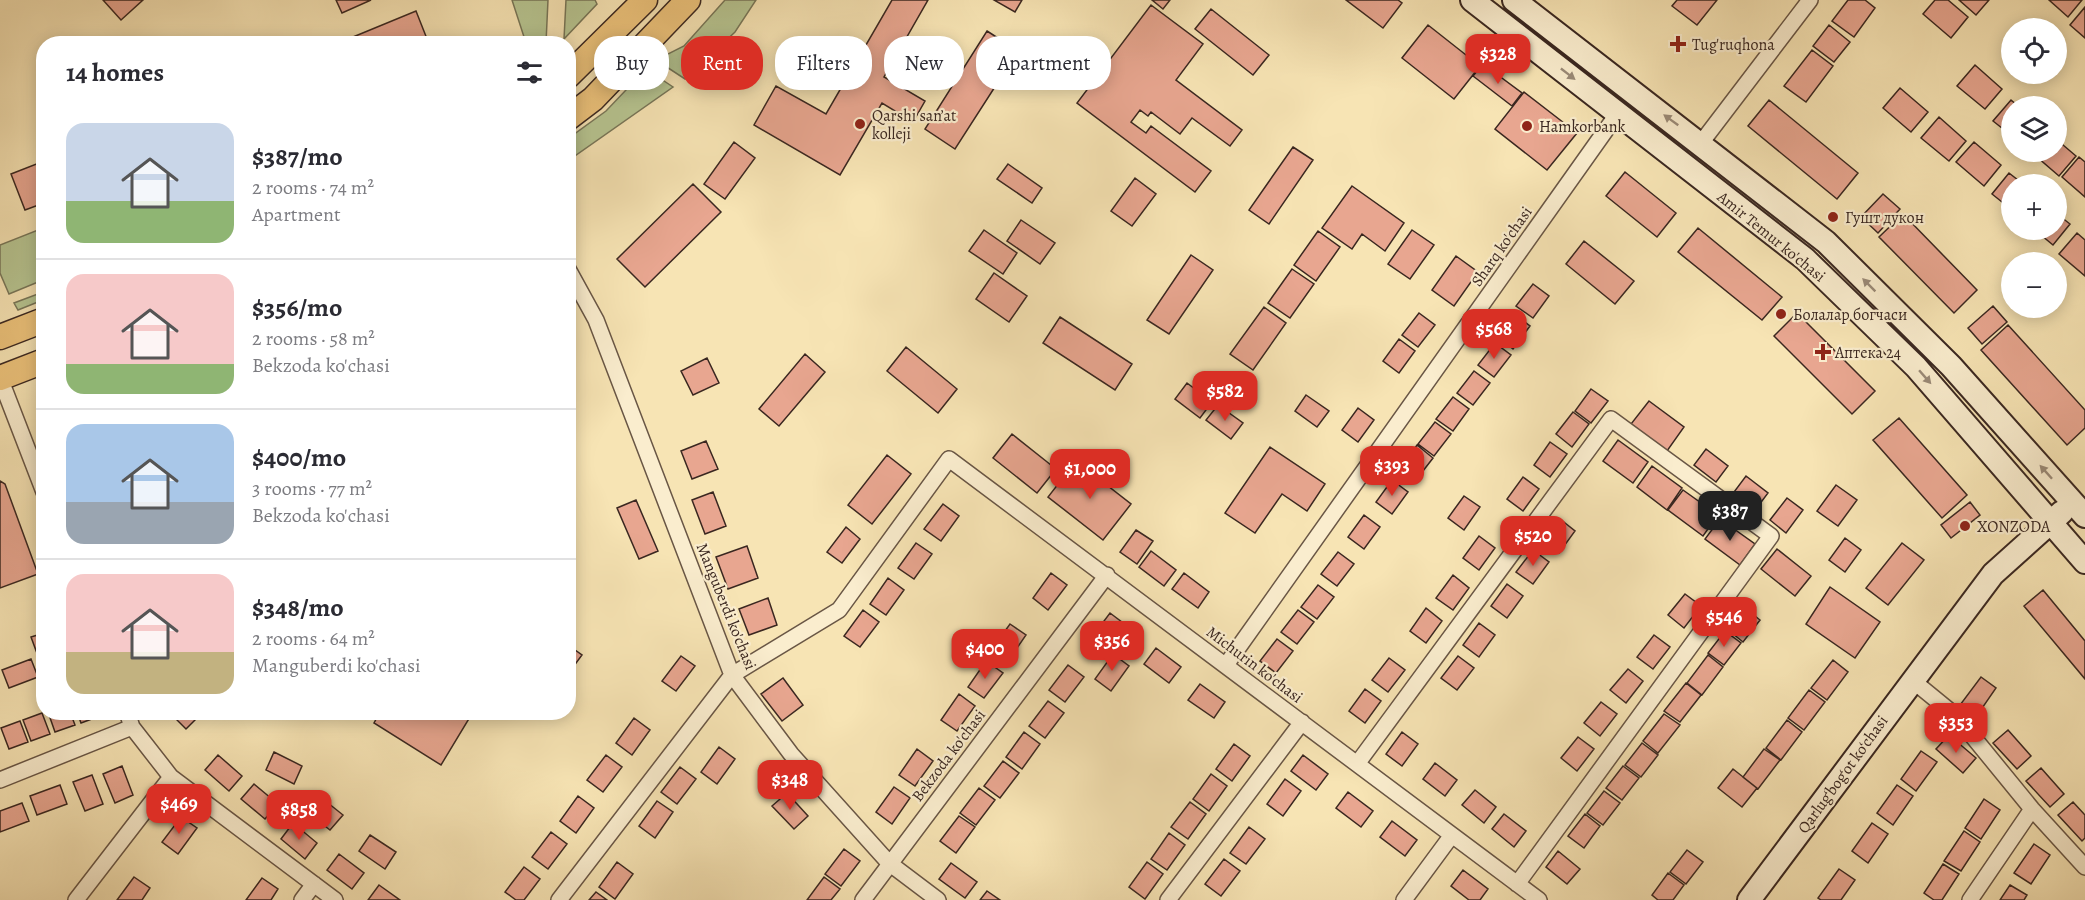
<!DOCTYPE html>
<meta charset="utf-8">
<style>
body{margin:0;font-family:Alegreya,serif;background:#f2f2f3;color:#2b2b33;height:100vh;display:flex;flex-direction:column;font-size:22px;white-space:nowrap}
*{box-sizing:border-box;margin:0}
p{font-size:20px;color:#7c7c81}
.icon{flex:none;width:33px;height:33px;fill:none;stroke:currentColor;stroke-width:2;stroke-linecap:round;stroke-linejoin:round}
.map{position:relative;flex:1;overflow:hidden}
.drawer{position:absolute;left:36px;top:36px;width:540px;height:684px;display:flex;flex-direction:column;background:#fff;border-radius:24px;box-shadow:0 3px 15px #0003}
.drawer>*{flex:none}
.banner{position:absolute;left:594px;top:36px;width:570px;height:54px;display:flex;gap:12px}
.controls{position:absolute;left:2001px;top:18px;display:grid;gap:12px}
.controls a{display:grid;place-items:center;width:66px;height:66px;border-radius:50%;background:#fff;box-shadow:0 3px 15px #0003;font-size:30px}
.price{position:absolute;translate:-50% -51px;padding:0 14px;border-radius:12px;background:#d93025;color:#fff;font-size:20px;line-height:39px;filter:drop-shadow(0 2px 3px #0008)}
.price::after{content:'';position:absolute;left:50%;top:36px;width:18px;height:14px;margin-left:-9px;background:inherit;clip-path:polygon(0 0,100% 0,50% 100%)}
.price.active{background:#222;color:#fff}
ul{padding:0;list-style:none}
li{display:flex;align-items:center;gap:18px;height:150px;padding:0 30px}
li+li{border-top:2px solid #e1e1e2}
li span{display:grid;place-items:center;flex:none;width:168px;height:120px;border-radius:18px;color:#555}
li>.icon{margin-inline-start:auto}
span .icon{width:72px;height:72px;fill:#fffc;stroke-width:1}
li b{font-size:26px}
h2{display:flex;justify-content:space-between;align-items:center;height:72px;padding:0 30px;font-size:26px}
.tag{padding:0 21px;border-radius:24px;background:#fff;box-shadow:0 3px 15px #0003;font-size:21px;line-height:54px}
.tag.active{background:#d93025;color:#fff}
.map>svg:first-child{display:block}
.green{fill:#b7c591;stroke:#787658;stroke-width:1.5}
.building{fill:#e8a690;stroke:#3a2720;stroke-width:1.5}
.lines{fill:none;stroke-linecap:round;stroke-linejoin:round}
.street-casing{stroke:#695645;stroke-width:18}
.secondary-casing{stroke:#3a2720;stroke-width:26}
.primary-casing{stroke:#3a2720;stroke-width:27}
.street{stroke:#faedce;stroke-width:15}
.secondary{stroke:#faedce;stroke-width:22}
.primary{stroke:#ecc27a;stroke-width:24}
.oneway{fill:#9a8a77}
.poi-dot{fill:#8f2418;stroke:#faedce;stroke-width:2}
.labels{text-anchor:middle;stroke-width:4.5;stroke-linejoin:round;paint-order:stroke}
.poi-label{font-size:16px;fill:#3a2720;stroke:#faedce;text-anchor:start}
.street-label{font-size:16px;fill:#3a2720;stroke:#faedce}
</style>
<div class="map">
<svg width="2085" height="900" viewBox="0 0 2085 900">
<rect width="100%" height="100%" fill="#f7e4b4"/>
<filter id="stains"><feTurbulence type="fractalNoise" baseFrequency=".00333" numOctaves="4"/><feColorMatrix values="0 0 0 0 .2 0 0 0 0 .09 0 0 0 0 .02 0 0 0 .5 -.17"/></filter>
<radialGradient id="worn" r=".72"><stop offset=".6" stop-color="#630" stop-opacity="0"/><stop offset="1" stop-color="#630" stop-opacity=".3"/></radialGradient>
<path class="green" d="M512,0H548L546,43H526Z
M566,0H595L597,4L564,39Z
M725,0H756L735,32L685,79L656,60L684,46Z
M646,69L673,87L569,160V138L606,111Z
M43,228V280L9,294L0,273V245Z
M43,292V300L18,310L14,303Z"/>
<path class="building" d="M103,0H143L121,20Z
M336,0H371L342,13Z
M892,0H928L884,77L925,101L913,122L882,103L840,175L754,125L776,86L826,114Z
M994,0H1022L1015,12Z
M1152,0H1170L1163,9Z
M1346,0H1398L1402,3L1383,28Z
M1677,0H1717L1697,25L1672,6Z
M1848,0H1865L1875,8L1854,37L1832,21Z
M1935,0H1948L1968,17L1951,38L1923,14Z
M1959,0H1989L1976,15Z
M2049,0H2082L2068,17Z
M1151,5L1203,44L1176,80L1242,130L1230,146L1192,118L1180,134L1151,112L1148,116L1140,110L1131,122L1146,133L1151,126L1211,171L1195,192L1077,103Z
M2085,7V38L2070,25Z
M1211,9L1269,55L1253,75L1195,29Z
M416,11L429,44H336Z
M1428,25L1480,66L1454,99L1402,58Z
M1829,25L1850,42L1834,62L1813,46Z
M987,31L1018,51L955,149L925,129Z
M1812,50L1833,66L1806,102L1784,86Z
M1483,64L1522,93L1512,106L1473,76Z
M1975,65L2002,89L1985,109L1957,86Z
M1900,88L1928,112L1911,132L1883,108Z
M1524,92L1577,133L1547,170L1495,129Z
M1769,100L1858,173L1837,199L1748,126Z
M2011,100L2018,106H2012V136L1993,121Z
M1939,117L1966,141L1949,161L1921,138Z
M2056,139L2076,156L2059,176L2031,152H2056Z
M734,142L755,158L725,199L704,184Z
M1974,142L2001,165L1984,186L1956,162Z
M1293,147L1313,160L1269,224L1249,210Z
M2079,157L2085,162V197L2062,177Z
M44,161V203L25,210L11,174Z
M1008,164L1042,188L1032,203L997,179Z
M1625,172L1676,213L1657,237L1606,196Z
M2009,173L2023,184H2012V210L1992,194Z
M1135,178L1156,194L1132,226L1111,211Z
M693,184L721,212L645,287L617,259Z
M1352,186L1404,223L1385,251L1362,234L1352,249L1322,228Z
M1883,194L1900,209L1878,233L1861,217Z
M2056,213L2070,224L2053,245L2035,230H2056Z
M1903,214L1977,290L1954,313L1879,237Z
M1021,220L1055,243L1040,264L1007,241Z
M1698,228L1782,297L1762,320L1678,252Z
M984,230L1017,253L1003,274L969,251Z
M1412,230L1434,245L1410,279L1388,264Z
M1318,231L1340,247L1316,281L1294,265Z
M2077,233L2085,240V276L2059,254Z
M1584,241L1634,281L1615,304L1566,264Z
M1191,255L1213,270L1169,334L1147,320Z
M1456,256L1478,272L1454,306L1432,290Z
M1292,269L1314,284L1290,318L1268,303Z
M994,273L1027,296L1009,322L976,299Z
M1533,284L1549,296L1533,318L1516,306Z
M1993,306L2007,322L1982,344L1968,328Z
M1264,307L1286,323L1253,370L1230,354Z
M1419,313L1435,325L1418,347L1402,335Z
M1797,313L1875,391L1852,414L1774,336Z
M1514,314L1530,326L1513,349L1497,336Z
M1060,317L1132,364L1115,390L1043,343Z
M2008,325L2085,410V428L2067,445L1981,350Z
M1399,339L1415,351L1399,373L1383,361Z
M1495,343L1511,355L1494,377L1478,365Z
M906,347L957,389L938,413L887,371Z
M805,354L825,372L779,426L759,409Z
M707,358L719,383L693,395L681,371Z
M1474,371L1490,383L1473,405L1457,393Z
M1187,383L1212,402L1200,418L1175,399Z
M1591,389L1608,401L1591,423L1575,411Z
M1306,395L1329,411L1317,427L1295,411Z
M1453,397L1469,409L1453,431L1436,419Z
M1649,401L1684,427L1667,451L1631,424Z
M1218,405L1243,423L1231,439L1206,420Z
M1358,408L1374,420L1358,442L1342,430Z
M1573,412L1589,424L1572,447L1556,434Z
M1899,418L1967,495L1942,518L1873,440Z
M1435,422L1451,434L1434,456L1418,444Z
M1012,434L1056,469L1037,493L993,458Z
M1618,440L1648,462L1633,483L1603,461Z
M706,441L718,469L692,479L681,451Z
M1550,442L1567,454L1550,477L1534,465Z
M1417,445L1433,458L1416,480L1400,468Z
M1270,447L1325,484L1307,511L1282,494L1255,533L1225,513Z
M1706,449L1728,466L1716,482L1694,465Z
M887,455L911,474L872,524L848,505Z
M1076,461L1131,504L1103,540L1048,497Z
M1652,466L1682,488L1667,510L1637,487Z
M1746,476L1768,493L1756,509L1734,492Z
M1523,477L1539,489L1523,511L1507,499Z
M1392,480L1408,492L1392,514L1376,502Z
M0,481L5,484L38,574L0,588Z
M1836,485L1857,500L1838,526L1817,511Z
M1683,490L1718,515L1703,536L1668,510Z
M713,492L726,526L705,534L692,500Z
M1464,496L1480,507L1464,530L1448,518Z
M1787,498L1803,510L1786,533L1770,520Z
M636,500L658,551L639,559L617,508Z
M1970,502L1980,515L1951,538L1941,525Z
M943,504L959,516L941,541L924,529Z
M1364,515L1380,527L1364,549L1348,537Z
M1560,519L1575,531L1559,553L1543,541Z
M1720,519L1755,544L1740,565L1705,539Z
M846,527L860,539L842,563L827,552Z
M1136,530L1153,541L1137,564L1120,552Z
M1479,536L1495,548L1479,570L1463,558Z
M1845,538L1861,550L1845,572L1829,560Z
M916,543L932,554L914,579L898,568Z
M1902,543L1924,560L1888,605L1866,588Z
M747,546L758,578L728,589L716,557Z
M1777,549L1811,576L1795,596L1761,569Z
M1533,550L1549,562L1533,584L1516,572Z
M1151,551L1176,570L1164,586L1139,567Z
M1338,552L1354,564L1337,586L1321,574Z
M1051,573L1067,585L1048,610L1033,598Z
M1184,573L1209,592L1198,608L1172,589Z
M1453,575L1469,588L1453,610L1436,598Z
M888,578L904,590L886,615L870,604Z
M1507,584L1523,596L1507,618L1491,606Z
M1318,585L1334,597L1317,619L1301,607Z
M1830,587L1880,622L1855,658L1806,624Z
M2043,590L2085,641V679L2024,606Z
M1685,594L1701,606L1684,628L1668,615Z
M768,598L777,625L749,635L739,609Z
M1744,607L1760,620L1743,642L1727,629Z
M1426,608L1442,621L1426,643L1410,631Z
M863,610L879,622L860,647L844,636Z
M1298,610L1314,622L1297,644L1281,632Z
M1110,613L1135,632L1123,648L1098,629Z
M1479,623L1495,635L1479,657L1463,645Z
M1010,624L1026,635L1008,661L992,649Z
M1725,631L1741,643L1724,665L1708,653Z
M44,633V654L38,656L31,637Z
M1654,635L1670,647L1653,669L1637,657Z
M1277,639L1293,651L1276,673L1260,661Z
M568,645L582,655L568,674Z
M1156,648L1181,667L1169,683L1144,664Z
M1113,654L1129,666L1111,691L1095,679Z
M1708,655L1723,667L1702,695L1687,683Z
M681,656L695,666L676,691L662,681Z
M1458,656L1474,668L1457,690L1441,678Z
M1389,658L1405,670L1388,692L1372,680Z
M31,659L38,677L9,688L2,670Z
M1833,660L1848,672L1827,700L1811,688Z
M986,661L1003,673L984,698L968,687Z
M1068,665L1084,677L1065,702L1049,690Z
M1628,669L1643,681L1626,703L1610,690Z
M1981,677L1996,688L1976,717L1960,705Z
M783,678L803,705L782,721L761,694Z
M1686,683L1701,695L1680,722L1664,711Z
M1200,684L1225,702L1214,718L1188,700Z
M1365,689L1381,701L1365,723L1349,711Z
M1809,690L1825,702L1804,730L1788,718Z
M959,694L975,706L957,731L941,720Z
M1048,701L1064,713L1045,738L1029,726Z
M1601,702L1617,714L1600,736L1584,723Z
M48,712H70L75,725L55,732Z
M77,712H99L100,716L81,723Z
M174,712H203L186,729L172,715Z
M380,712H473L441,765L374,723Z
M42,713L50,734L31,741L23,720Z
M1664,714L1680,725L1658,753L1643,741Z
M634,718L650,730L632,755L616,743Z
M1787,720L1802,732L1781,760L1766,748Z
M20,721L28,742L9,749L1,728Z
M2008,730L2031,756L2017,769L1993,743Z
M1024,732L1040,744L1022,769L1006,757Z
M1402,732L1418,744L1402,766L1386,754Z
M1949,735L1976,758L1963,773L1936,749Z
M1578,737L1594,749L1577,771L1561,758Z
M1642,743L1658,755L1641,777L1625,765Z
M1234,744L1250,756L1232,781L1216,769Z
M719,747L735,759L717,784L701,772Z
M917,749L933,761L915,786L899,775Z
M1764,749L1780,760L1758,789L1743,777Z
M1921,751L1937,762L1916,791L1901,779Z
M274,752L302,766L294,784L266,770Z
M218,755L242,776L229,791L205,770Z
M606,755L622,767L603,792L587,780Z
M1303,755L1328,774L1316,790L1291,771Z
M1003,761L1019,773L1000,798L984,786Z
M1435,763L1457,780L1445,796L1423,779Z
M122,766L133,795L115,803L103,774Z
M1623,766L1639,778L1622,800L1606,788Z
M680,767L696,779L677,804L661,792Z
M2041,768L2064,794L2050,807L2026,781Z
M1733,769L1757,788L1742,807L1718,788Z
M1211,774L1227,786L1209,811L1193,799Z
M92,775L103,804L85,811L73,782Z
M1285,779L1301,791L1283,816L1267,804Z
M254,784L278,804L265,819L241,799Z
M60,785L67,804L37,815L30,796Z
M1897,785L1913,796L1893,825L1877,813Z
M894,787L910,798L892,824L876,812Z
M979,788L995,800L976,825L960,813Z
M1475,790L1496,807L1484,823L1462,805Z
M1604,791L1620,803L1603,825L1587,813Z
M1348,792L1373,811L1361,827L1336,808Z
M787,793L808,816L794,829L772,806Z
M318,795L343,815L330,830L306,811Z
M578,796L594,808L576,833L560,821Z
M1984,799L2000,810L1981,839L1965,828Z
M657,801L673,812L655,838L639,826Z
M1190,802L1206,814L1188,839L1171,827Z
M2073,802L2085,815V838L2082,841L2058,815Z
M22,803L29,821L0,832V811Z
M1504,814L1526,831L1514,847L1492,829Z
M1585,814L1600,826L1584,848L1568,836Z
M959,816L975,827L956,853L940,841Z
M181,817L197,828L178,854L162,842Z
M1392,821L1417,840L1405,856L1380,837Z
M293,823L317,843L305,859L281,839Z
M1872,823L1888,834L1868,863L1852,851Z
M1249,827L1265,839L1246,864L1230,853Z
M1964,831L1980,842L1961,871L1944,861Z
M551,832L567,844L548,869L532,857Z
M1169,833L1185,845L1167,870L1151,859Z
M370,835L396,852L385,869L359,851Z
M2034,844L2050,855L2031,884L2014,873Z
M844,849L860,861L841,886L825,874Z
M1687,850L1703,862L1686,884L1670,872Z
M1558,851L1580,869L1567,884L1546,867Z
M339,854L364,873L352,889L327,870Z
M1224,859L1240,871L1221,896L1205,884Z
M617,862L633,874L615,899L599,887Z
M1147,862L1163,874L1145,899L1129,887Z
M951,863L977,882L965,898L939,879Z
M1943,864L1959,874L1942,900H1934L1924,893Z
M524,867L540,879L524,900H516L505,892Z
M1839,869L1855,880L1841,900H1821L1818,898Z
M1463,870L1488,889L1480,900H1469L1451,886Z
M1668,873L1684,885L1673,900H1658L1652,895Z
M134,877L150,888L142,900H117Z
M824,877L840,889L831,900H807Z
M262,878L278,889L271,900H246Z
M379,885L400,900H368Z
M2010,885L2027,895L2024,900H2000Z
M987,891L1000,900H980Z
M596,892L607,900H589Z"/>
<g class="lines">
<g class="street-casing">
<path id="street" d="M1701,143L1810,0
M568,269L596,320L732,675L791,754L889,863L938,900
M0,378L44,492
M1226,665L1618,113
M1912,680L1956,716L2032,809L2085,867
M127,712L132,727L171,777L335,900
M1357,764L1611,419L1771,536L1517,884
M0,780L132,727
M76,900L171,777
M302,900L314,884
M559,900L732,675L839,610L949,459L1539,900
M863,900L1107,575
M1168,900L1302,722
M1404,900L1452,835
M1970,900L2032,809"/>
</g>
<g class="secondary-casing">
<path id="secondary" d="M1472,0L1805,259L1916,367L2085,562
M1514,0L1826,242L1951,366L2085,516
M1749,900L1993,574L2062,512"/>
</g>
<g class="primary-casing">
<path id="primary" d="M568,76L645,0
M568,118L593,99L688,0
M0,337L44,320
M0,378L44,361"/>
</g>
<use href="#street" class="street"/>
<use href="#secondary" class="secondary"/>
<use href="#primary" class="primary"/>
</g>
<defs><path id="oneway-solid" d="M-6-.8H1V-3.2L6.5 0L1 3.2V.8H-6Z" transform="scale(1.5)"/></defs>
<g class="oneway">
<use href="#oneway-solid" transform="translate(1568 74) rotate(38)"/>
<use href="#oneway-solid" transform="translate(1671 120) rotate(-144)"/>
<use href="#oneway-solid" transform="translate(1869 285) rotate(-135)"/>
<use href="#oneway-solid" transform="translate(1925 377) rotate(49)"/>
<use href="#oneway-solid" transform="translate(2046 472) rotate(-132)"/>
</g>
<g class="poi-dot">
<path d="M1675 35h6v6h6v6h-6v6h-6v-6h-6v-6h6z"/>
<circle cx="860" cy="124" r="6"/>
<circle cx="1527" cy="126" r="6"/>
<circle cx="1833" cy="217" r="6"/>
<circle cx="1781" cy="314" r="6"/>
<path d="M1820 343h6v6h6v6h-6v6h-6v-6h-6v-6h6z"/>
<circle cx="1965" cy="526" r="6"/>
</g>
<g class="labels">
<g class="poi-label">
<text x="1692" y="50">Tug'ruqhona</text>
<text x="872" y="121">Qarshi san’at<tspan x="872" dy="18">kolleji</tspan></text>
<text x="1539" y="132">Hamkorbank</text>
<text x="1845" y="223">Гушт дукон</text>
<text x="1793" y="320">Болалар богчаси</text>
<text x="1835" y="358">Аптека 24</text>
<text x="1977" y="532">XONZODA</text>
</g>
<g class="street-label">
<text transform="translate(1772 236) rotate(39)" y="6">Amir Temur ko'chasi</text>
<text transform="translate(1501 246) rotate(-55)" y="6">Sharq ko'chasi</text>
<text transform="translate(727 606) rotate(68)" y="6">Manguberdi ko'chasi</text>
<text transform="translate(1255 664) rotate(37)" y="6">Michurin ko'chasi</text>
<text transform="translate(948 755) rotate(-53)" y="6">Bekzoda ko'chasi</text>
<text transform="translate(1842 774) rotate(-54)" y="6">Qarlug‘bog‘ot ko‘chasi</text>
</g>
</g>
<rect width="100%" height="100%" filter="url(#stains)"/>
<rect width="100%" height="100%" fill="url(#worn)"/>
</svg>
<div class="controls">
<a><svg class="icon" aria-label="locate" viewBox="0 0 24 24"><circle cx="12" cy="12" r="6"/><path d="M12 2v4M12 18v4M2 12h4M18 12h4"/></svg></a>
<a><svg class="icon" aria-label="layers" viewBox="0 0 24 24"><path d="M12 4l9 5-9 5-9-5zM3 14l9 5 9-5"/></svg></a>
<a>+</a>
<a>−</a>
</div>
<b class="price" style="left:1498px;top:85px">$328</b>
<b class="price" style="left:1494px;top:360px">$568</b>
<b class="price" style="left:1225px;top:422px">$582</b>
<b class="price" style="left:1392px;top:497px">$393</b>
<b class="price" style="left:1090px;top:500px">$1,000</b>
<b class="price active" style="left:1730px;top:542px">$387</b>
<b class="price" style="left:1533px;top:567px">$520</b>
<b class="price" style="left:1724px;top:648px">$546</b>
<b class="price" style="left:1112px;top:672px">$356</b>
<b class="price" style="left:985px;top:680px">$400</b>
<b class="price" style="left:1956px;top:754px">$353</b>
<b class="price" style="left:790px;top:811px">$348</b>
<b class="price" style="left:179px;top:835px">$469</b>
<b class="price" style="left:299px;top:841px">$858</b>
<div class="banner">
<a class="tag">Buy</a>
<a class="tag active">Rent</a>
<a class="tag">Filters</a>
<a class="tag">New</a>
<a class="tag">Apartment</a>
</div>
<section class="drawer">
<h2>14 homes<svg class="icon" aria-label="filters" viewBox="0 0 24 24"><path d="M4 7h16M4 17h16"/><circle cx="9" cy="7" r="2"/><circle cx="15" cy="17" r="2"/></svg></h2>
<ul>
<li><span style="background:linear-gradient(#c9d6e8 65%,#8fb573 0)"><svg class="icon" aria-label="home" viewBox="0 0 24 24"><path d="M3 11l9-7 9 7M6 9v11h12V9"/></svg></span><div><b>$387/mo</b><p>2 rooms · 74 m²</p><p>Apartment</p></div></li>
<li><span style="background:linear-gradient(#f6c9c9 75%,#8fb573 0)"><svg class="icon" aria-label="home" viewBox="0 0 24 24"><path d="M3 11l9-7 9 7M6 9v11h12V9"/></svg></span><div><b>$356/mo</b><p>2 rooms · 58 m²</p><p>Bekzoda ko'chasi</p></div></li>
<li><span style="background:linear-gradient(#a9c7e8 65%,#9aa5b1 0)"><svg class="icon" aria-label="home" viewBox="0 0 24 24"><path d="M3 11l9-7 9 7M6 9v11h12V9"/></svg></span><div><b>$400/mo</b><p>3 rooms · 77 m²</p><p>Bekzoda ko'chasi</p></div></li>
<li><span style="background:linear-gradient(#f6c9c9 65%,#c2b280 0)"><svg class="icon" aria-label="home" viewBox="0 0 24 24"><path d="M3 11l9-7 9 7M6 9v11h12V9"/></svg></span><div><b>$348/mo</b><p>2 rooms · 64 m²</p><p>Manguberdi ko'chasi</p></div></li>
</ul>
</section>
</div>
